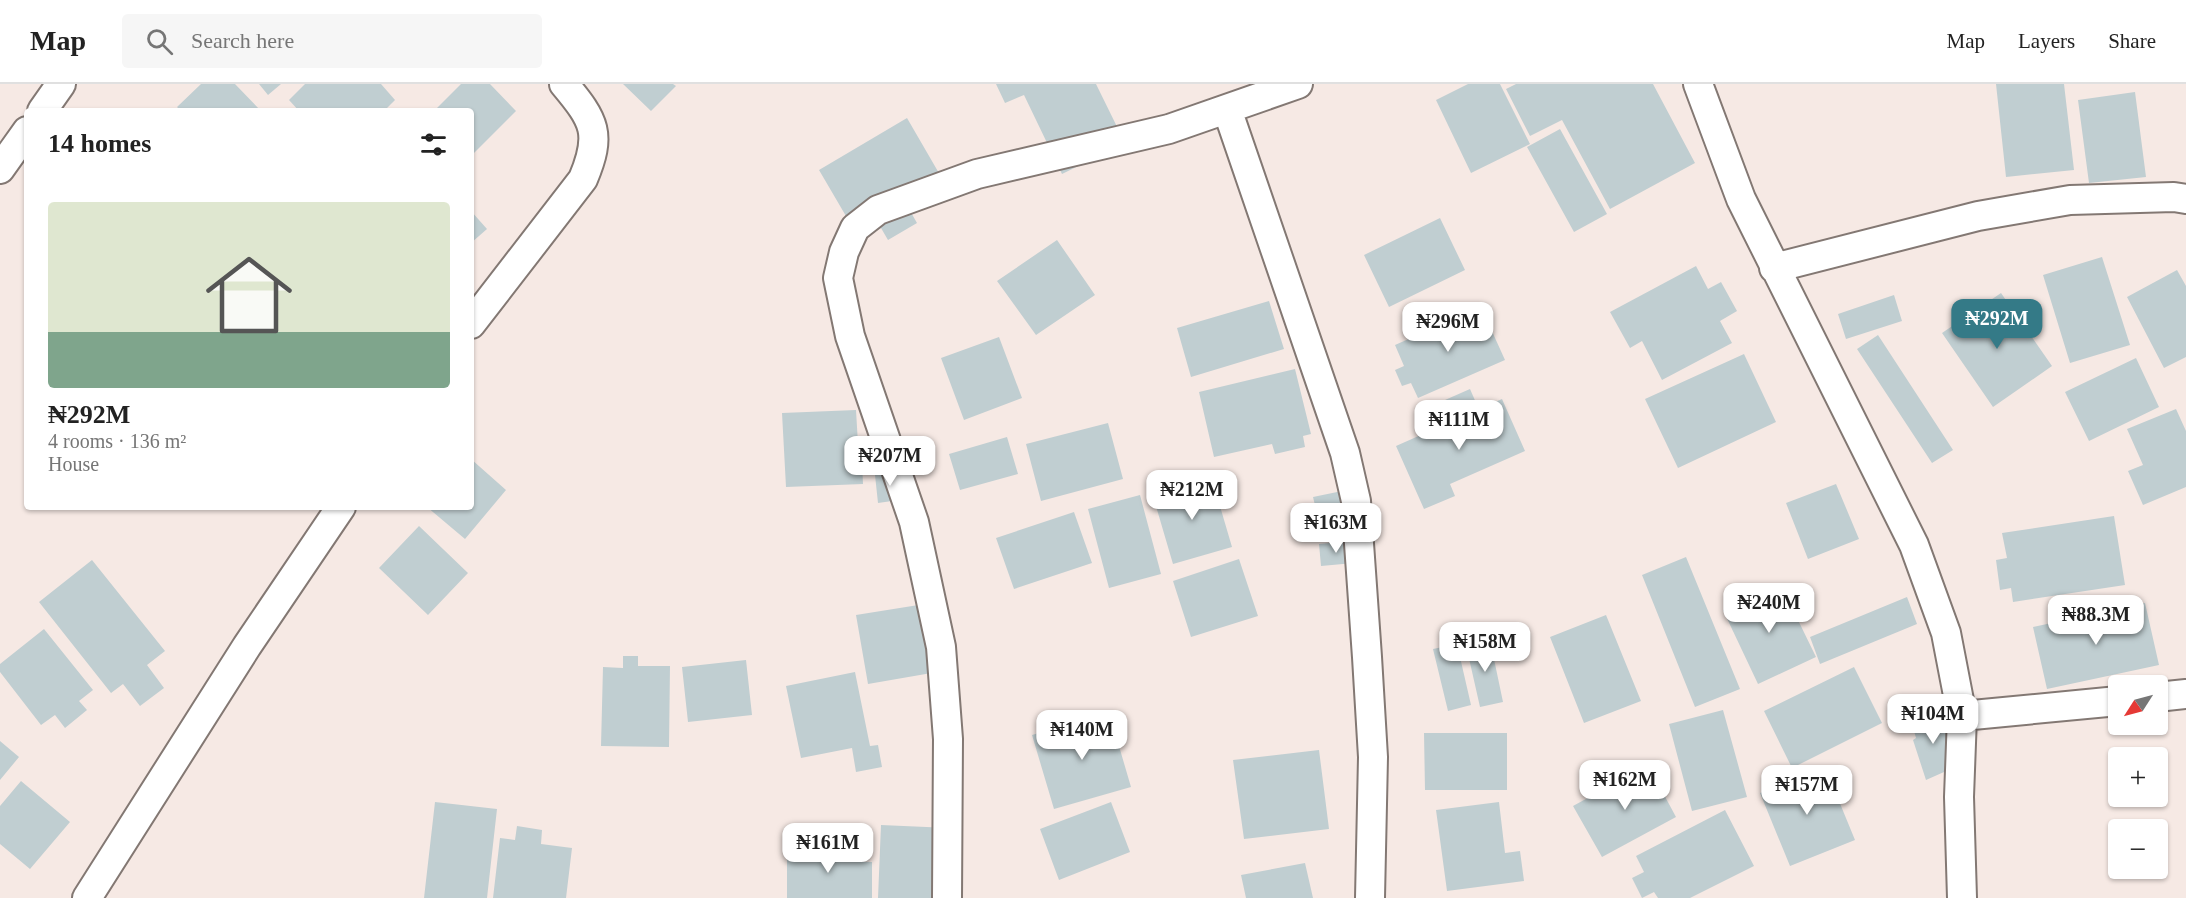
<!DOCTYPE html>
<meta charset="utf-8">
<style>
body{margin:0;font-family:"Times New Roman",serif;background:#f6f6f6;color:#222;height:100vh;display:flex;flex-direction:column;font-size:22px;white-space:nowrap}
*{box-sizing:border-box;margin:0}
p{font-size:20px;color:#767676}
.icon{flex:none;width:33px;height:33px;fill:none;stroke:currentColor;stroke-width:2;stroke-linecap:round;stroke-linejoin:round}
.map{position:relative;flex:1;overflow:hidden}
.drawer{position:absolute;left:24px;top:24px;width:450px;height:402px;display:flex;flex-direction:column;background:#fff;border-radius:6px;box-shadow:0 2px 4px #0004}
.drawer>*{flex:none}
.needle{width:39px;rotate:234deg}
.controls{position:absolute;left:2108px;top:591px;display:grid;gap:12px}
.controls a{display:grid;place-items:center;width:60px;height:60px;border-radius:6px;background:#fff;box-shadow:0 2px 4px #0004;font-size:30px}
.price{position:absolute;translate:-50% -51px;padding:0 14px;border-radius:12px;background:#fff;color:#222;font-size:20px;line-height:39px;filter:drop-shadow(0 2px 3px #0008)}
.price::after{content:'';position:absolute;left:50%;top:36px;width:18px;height:14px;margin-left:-9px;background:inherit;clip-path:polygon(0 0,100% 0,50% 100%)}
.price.on{background:#347a87;color:#fff}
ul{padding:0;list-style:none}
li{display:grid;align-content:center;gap:12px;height:318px;padding:0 24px}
li span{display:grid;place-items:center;height:186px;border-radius:6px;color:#555}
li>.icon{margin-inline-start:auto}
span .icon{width:108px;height:108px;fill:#fffc;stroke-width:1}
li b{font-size:26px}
h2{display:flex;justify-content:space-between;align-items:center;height:72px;padding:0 24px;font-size:26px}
header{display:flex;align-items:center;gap:36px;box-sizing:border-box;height:84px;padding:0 30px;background:#fff;border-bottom:2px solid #e0e0e0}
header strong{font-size:28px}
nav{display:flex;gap:33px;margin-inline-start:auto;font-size:21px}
.search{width:420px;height:54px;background:#f6f6f6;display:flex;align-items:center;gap:15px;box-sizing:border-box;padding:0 21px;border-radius:6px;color:#767676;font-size:22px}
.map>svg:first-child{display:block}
.building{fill:#c0ced1}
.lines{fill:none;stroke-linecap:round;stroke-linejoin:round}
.minor-casing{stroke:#837873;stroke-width:32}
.minor{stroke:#fff;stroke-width:28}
</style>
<header>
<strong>Map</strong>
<div class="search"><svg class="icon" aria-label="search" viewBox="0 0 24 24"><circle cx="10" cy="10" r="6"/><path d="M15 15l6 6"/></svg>Search here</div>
<nav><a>Map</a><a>Layers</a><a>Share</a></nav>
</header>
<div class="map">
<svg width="2186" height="814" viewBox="0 0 2186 814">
<rect width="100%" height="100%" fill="#f6e9e4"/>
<path class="building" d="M201,0H235L261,27H181L177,23Z
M259,0H281L268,11Z
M305,0H381L395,16L384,27H299L289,16Z
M461,0H490L516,27L471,72V27H434Z
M623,0H673L676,2L651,27Z
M996,0H1096L1125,59L1062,90L1024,11L1005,19Z
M1468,0H1500L1530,60L1471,89L1436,16Z
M1516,0H1653L1695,79L1610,125L1562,36L1530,52L1506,5Z
M1996,0H2064L2074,86L2006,93Z
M2135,8L2146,93L2089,99L2078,16Z
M907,34L947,103L909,125L917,139L888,156L881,144L860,156L819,86Z
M1560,45L1607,130L1574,148L1527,63Z
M471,127L487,145L471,159Z
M1440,134L1465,186L1389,223L1364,171Z
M1057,156L1095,211L1036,251L997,197Z
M2102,173L2130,261L2070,279L2043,191Z
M1696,182L1708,205L1721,198L1737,227L1720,237L1732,259L1662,296L1642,257L1630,264L1610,228Z
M2177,186L2186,202V273L2164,284L2127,213Z
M2001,209L2052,282L1993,323L1942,249Z
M1894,211L1902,237L1846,255L1838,230Z
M1269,217L1284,265L1191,293L1177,244Z
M1481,223L1505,276L1418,314L1411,299L1402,302L1395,286L1404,282L1395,261Z
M1878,251L1953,366L1932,379L1857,265Z
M999,253L1022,314L964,336L941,274Z
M1744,270L1776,338L1678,384L1645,315Z
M2136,274L2159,323L2089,357L2065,308Z
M1295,285L1311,350L1303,352L1305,363L1275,370L1272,360L1214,373L1199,308Z
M1470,305L1477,321L1452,332L1445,316Z
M1502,315L1525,367L1450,400L1455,412L1424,425L1396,362Z
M2176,325L2186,347V403L2143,421L2128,387L2143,381L2127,345Z
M856,326L858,360L873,359V378H862L863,400L786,403L782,329Z
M1108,339L1123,395L1041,417L1026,360Z
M1007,353L1018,390L960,406L949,370Z
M471,375L506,406L465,455L427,423H471Z
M903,388L906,415L878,419L875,391Z
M1212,395L1232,463L1173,480L1153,412Z
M1836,400L1859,455L1808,475L1786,419Z
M1342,407L1352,448L1323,454L1313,413Z
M1140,411L1161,490L1109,504L1088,425Z
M1074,428L1092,479L1014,505L996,454Z
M2114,432L2125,501L2013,518L2011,504L2000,506L1996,476L2007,474L2002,449Z
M419,442L468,489L428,531L379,484Z
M1352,457L1354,479L1321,482L1319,460Z
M1686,473L1740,605L1695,623L1642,491Z
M1239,475L1258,532L1191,553L1173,497Z
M92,476L165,567L147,581L164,604L140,622L123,600L111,609L39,518Z
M1780,499L1816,573L1758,600L1723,526Z
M1907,513L1917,540L1820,580L1810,553Z
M931,519L943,587L868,600L856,531Z
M2145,519L2159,581L2047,605L2033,543Z
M1606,531L1641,617L1584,639L1550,553Z
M44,545L93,606L79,617L87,626L65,644L55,631L41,641L0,588V580Z
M1490,556L1503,618L1480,623L1466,561Z
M1457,560L1471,621L1448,627L1433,565Z
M623,572H638V582H670L669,663L601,662L603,583L623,584Z
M746,576L752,631L688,638L682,583Z
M1854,583L1882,639L1792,684L1764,627Z
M855,588L870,662L878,661L882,683L856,688L852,664L801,674L786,602Z
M1723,626L1747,713L1692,727L1669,640Z
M1943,627L1951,661L1953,684L1926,696L1913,656L1916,654L1912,640Z
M1109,628L1131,703L1054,725L1032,651Z
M1424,649H1507V706H1425Z
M0,657L19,673L0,696Z
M1319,666L1329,745L1244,755L1233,676Z
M1648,681L1676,733L1602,773L1573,722Z
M1825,683L1855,756L1790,782L1760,709Z
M21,697L70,738L30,785L0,760V722Z
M435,718L497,725L487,814H424Z
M1111,718L1130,768L1059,796L1040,745Z
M1499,718L1505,769L1520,767L1524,797L1447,807L1436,726Z
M1725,726L1754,782L1690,814H1658L1654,808L1642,814L1632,794L1644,788L1636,772Z
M881,741L949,744L935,814H878Z
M517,742L542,746L541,760L572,764L566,814H493L500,754L515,756Z
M805,758H840V777L872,778V814H787V773L805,774Z
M1305,779L1313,814H1246L1241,791Z"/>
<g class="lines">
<g class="minor-casing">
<path id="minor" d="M1698,0L1741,115L1914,461L1946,549L1962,632L1959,713L1962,814
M1227,25L1345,369L1356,417L1367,573L1373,673L1370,814
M42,27L61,0
M0,85L27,47
M1774,184L1978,132L2070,116L2174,113L2186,115
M471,240L583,95C602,50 595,37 564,0
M2157,613L2186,610
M1962,632L2118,617
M87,814L247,562L341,423
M947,814L948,655L941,563L914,438L850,252L838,194L844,168L855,144L878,126L977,90L1169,45L1298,0"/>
</g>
<use href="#minor" class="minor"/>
</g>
</svg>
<div class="controls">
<a><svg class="needle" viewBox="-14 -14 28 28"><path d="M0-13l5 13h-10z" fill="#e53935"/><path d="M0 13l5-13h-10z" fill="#767676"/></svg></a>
<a>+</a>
<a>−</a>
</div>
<b class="price on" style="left:1997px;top:266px">₦292M</b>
<b class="price" style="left:1448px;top:269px">₦296M</b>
<b class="price" style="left:1459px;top:367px">₦111M</b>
<b class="price" style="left:890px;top:403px">₦207M</b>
<b class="price" style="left:1192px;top:437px">₦212M</b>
<b class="price" style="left:1336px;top:470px">₦163M</b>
<b class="price" style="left:1769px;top:550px">₦240M</b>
<b class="price" style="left:2096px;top:562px">₦88.3M</b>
<b class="price" style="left:1485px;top:589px">₦158M</b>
<b class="price" style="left:1933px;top:661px">₦104M</b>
<b class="price" style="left:1082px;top:677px">₦140M</b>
<b class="price" style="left:1625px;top:727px">₦162M</b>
<b class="price" style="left:1807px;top:732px">₦157M</b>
<b class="price" style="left:828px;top:790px">₦161M</b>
<section class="drawer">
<h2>14 homes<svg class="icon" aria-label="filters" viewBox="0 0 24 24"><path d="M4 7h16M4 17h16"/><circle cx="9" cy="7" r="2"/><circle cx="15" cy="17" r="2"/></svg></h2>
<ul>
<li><span style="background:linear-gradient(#dfe7d0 70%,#7fa58c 0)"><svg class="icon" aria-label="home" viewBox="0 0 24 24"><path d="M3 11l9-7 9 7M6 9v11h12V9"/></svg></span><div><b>₦292M</b><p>4 rooms · 136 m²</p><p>House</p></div></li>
</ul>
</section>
</div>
